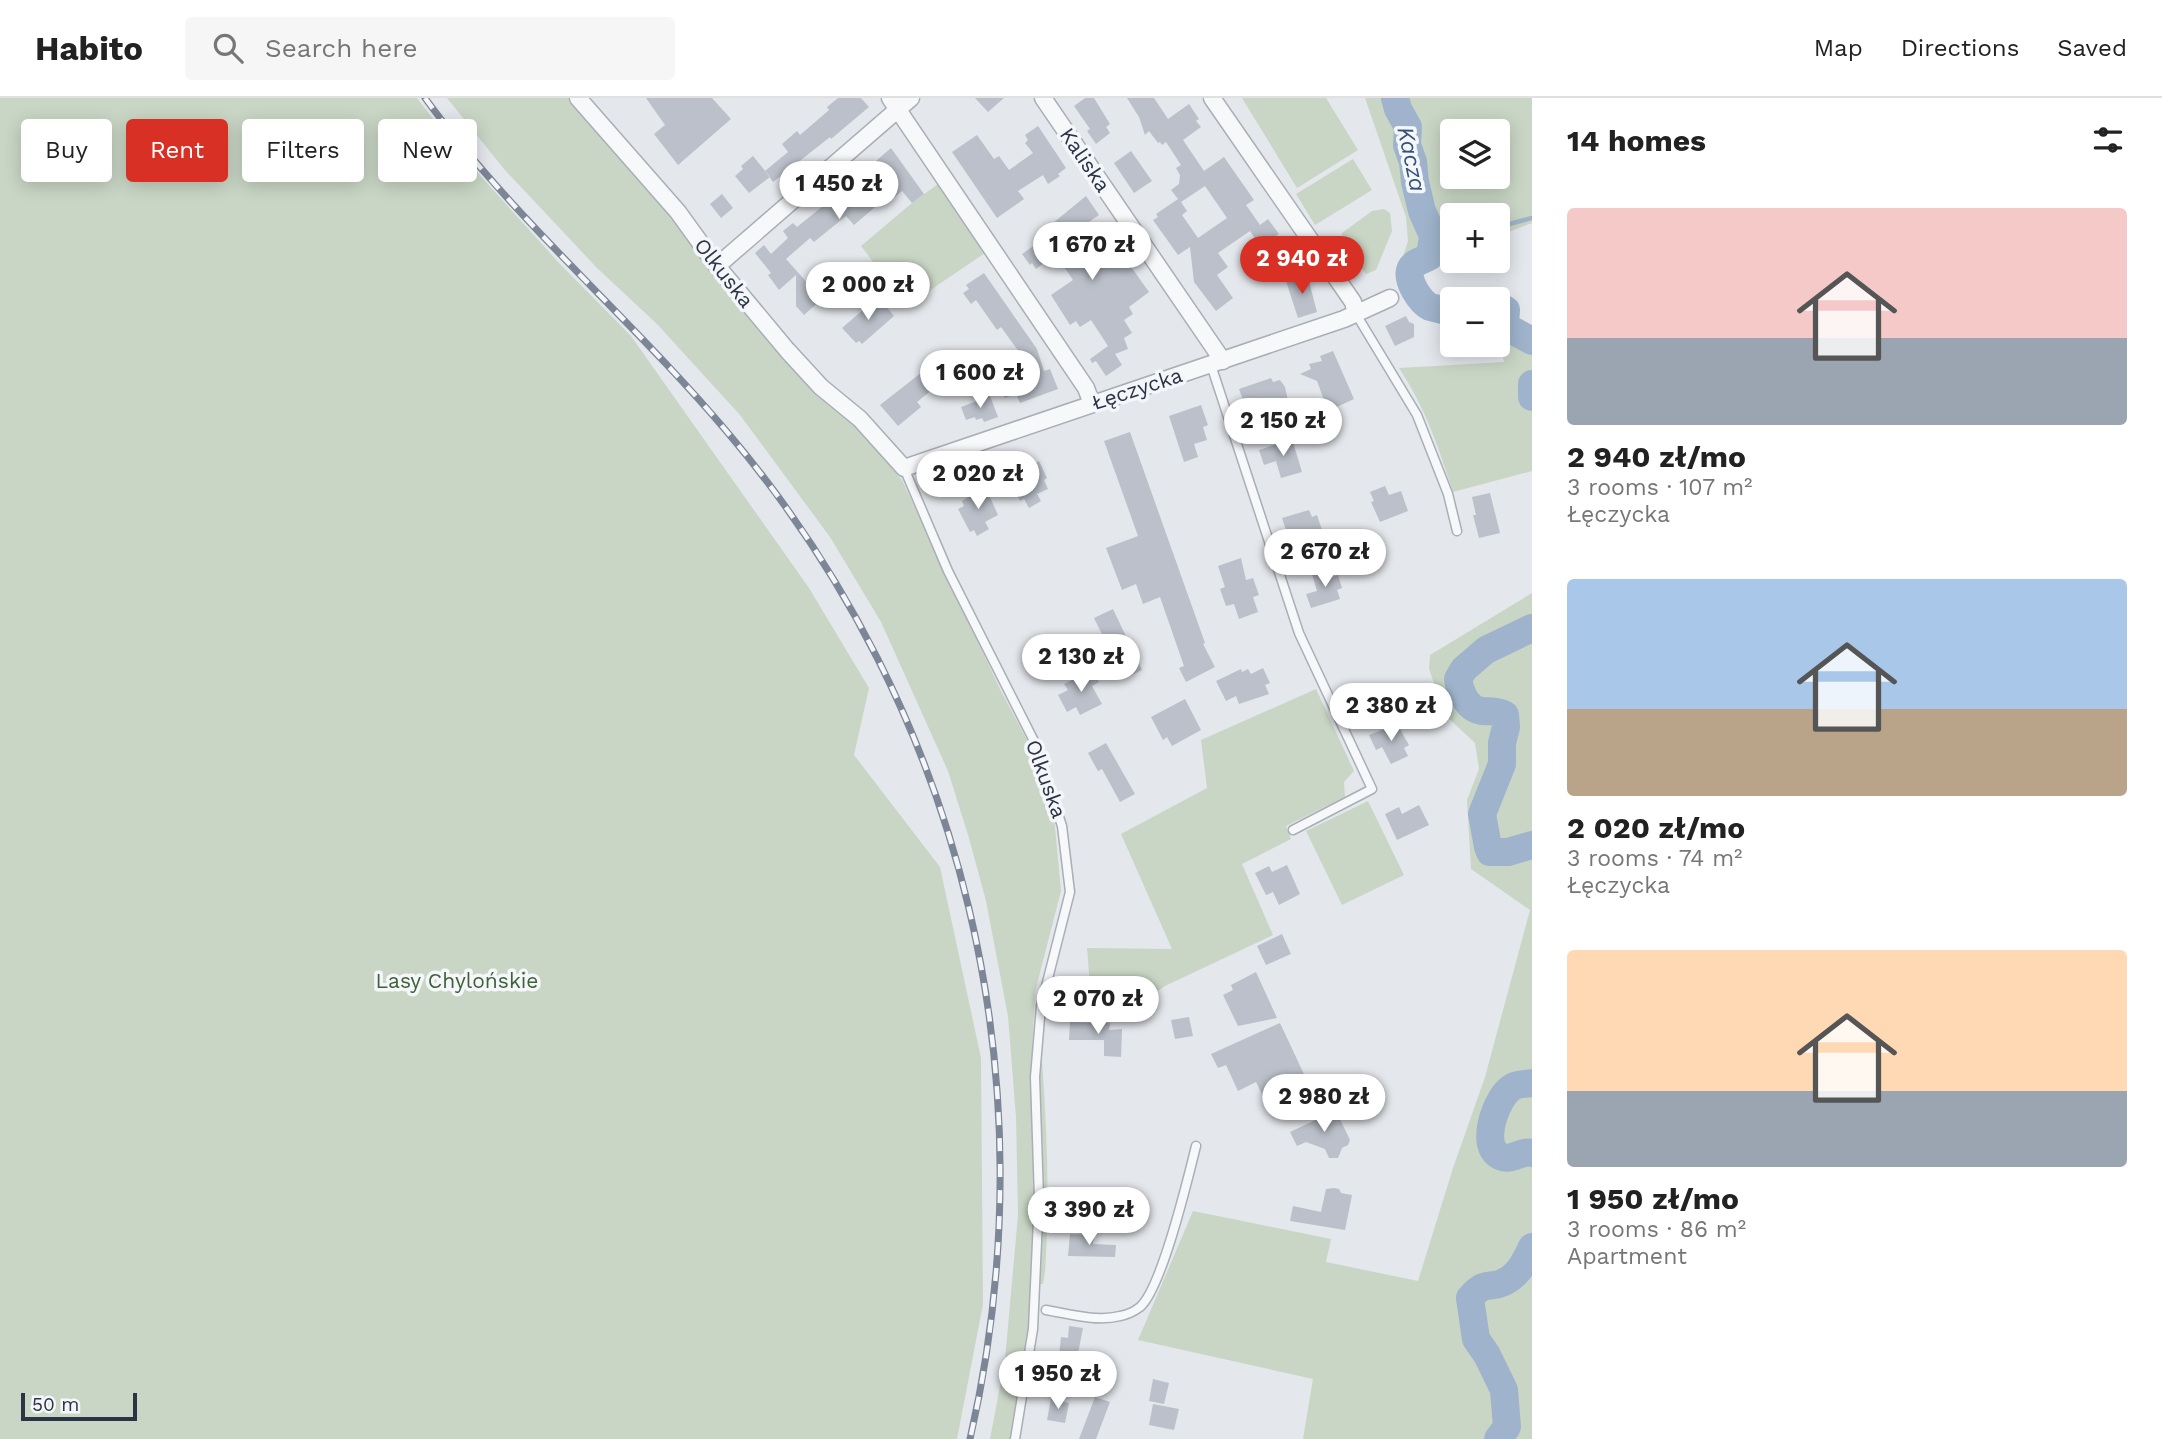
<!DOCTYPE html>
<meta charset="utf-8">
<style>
body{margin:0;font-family:"Work Sans",sans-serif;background:#f6f6f6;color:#222;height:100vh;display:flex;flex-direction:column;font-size:26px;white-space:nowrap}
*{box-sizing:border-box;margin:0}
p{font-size:23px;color:#767676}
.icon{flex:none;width:38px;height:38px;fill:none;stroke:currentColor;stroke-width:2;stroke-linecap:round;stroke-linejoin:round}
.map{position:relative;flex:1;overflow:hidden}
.side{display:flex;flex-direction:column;background:#fff;width:630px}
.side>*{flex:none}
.guide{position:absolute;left:21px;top:21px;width:665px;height:63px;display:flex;gap:14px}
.fabs{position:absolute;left:1440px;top:21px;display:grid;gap:14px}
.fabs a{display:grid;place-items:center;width:70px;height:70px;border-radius:7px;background:#fff;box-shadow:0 4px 18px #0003;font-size:35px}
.scale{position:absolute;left:21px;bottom:18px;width:116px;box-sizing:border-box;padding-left:7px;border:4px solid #2b3445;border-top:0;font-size:19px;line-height:24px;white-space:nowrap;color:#2b3445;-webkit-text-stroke:5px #f4f6f9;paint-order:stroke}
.price{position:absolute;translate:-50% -60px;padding:0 16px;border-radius:24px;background:#fff;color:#222;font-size:23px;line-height:46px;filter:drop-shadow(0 2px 4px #0008)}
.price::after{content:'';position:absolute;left:50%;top:42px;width:21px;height:16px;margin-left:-10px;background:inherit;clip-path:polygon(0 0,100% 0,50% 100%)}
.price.selected{background:#d93025;color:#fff}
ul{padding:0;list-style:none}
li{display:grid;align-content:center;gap:14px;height:371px;padding:0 35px}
li span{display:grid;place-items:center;height:217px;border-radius:7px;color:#555}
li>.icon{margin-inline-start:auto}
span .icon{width:126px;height:126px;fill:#fffc;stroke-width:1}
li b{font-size:30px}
h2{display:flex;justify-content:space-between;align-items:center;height:84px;padding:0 35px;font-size:30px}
.chip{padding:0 24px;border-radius:7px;background:#fff;box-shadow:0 4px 18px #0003;font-size:24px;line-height:63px}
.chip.selected{background:#d93025;color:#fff}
header{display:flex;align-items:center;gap:42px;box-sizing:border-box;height:98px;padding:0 35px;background:#fff;border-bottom:2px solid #e0e0e0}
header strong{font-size:33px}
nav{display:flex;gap:38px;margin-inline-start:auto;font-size:24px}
.search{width:490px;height:63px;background:#f6f6f6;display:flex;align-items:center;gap:18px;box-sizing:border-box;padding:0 24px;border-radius:7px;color:#767676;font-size:26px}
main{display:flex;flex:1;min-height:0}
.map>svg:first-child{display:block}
.green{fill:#c9d6c5;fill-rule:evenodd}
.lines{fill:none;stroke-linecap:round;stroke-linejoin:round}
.stream{stroke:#9fb4cc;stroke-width:4.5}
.river{stroke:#9fb4cc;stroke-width:28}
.building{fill:#bbc0ca;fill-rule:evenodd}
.lane-casing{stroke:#a9aeb7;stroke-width:11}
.street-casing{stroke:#a9aeb7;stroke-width:19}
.lane{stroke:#f7f8fa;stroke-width:8}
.street{stroke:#f7f8fa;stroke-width:16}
.rail-casing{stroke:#7d8696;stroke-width:7}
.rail{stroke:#f4f6f9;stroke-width:4.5;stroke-dasharray:13;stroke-linecap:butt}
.labels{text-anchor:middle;stroke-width:7;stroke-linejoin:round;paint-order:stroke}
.street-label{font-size:21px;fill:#2b3445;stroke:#f4f6f9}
.park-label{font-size:21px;fill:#3f6138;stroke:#f4f6f9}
.water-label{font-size:23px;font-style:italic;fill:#34527a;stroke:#f4f6f9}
</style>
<header>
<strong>Habito</strong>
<div class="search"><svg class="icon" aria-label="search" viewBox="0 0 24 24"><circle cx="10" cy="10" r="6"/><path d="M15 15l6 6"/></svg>Search here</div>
<nav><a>Map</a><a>Directions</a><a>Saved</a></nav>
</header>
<main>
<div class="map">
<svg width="1532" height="1341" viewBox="0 0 1532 1341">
<rect width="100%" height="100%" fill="#e4e7ec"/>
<path class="green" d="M0,0H417L458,53L560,166L631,238L809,490L869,590L854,657L940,769L981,960L983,1206L957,1341H0Z
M447,0H568L672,117L705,167L727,194L791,264L852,323L902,382L1001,593L1026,640L1053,708L1061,793L1035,894L1031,976L1037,1098L1028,1240L1012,1341H990L1005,1262L1018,1117L1016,1019L1008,918L986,803L969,740L948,673L881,524L830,439L740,317L657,226L597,170L504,71Z
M1242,0H1326L1358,52L1297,90Z
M1365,0H1532V125L1498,138V117H1452V146L1442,148C1429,173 1415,164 1428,199C1436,202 1444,200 1452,203V230L1421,218L1409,202L1397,177L1408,143L1406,119ZM1452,33H1498V79H1452Z
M1353,61L1372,92L1315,127L1296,96Z
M938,86L985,155L907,208L861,148L912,105Z
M1384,111L1390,115L1392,133L1376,172L1366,176L1343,145L1342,135L1372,113Z
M1480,193L1490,195L1507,207L1516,225L1532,235V373L1453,394C1438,348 1426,311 1399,270L1504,264L1498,241V201H1468L1473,194Z
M1532,495V1341H1303L1313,1281L1138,1242L1193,1113L1331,1141L1326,1164L1418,1183L1453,1070L1485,979L1530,812L1471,771L1467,702L1479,671L1475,645L1446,618L1429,571L1430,557Z
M1316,591L1354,673L1344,684L1345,699L1286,728L1291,741L1242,766L1273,837L1165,888L1147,900L1150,912H1122L1121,895L1103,888L1091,901L1087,850L1172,851L1121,736L1207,690L1201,642Z
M1368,703L1404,777L1342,807L1306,733Z
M1042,962C1047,1033 1050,1103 1045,1174L1043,1186H1040L1043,1054L1039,963Z"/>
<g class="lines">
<path class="stream" d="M1498,129L1532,120
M1433,138H1452"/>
<path class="river" d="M1395,0L1398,11L1408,29L1407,47L1413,64L1415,84L1422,113L1433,138L1430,158C1424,162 1414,164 1411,170C1405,181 1420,204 1430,209C1438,211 1445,212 1452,215
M1498,207L1506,212L1505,224L1510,231L1532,243
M1532,286V299
M1532,530L1486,552L1464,571L1458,581C1460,594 1467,611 1482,613C1491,614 1496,612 1505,617L1506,629L1502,645V666L1482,716L1488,749L1490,754H1508L1532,747
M1532,985C1525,986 1516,986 1511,990C1496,1000 1479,1048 1500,1058C1511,1064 1521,1052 1532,1055
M1498,1341L1507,1329L1504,1292L1487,1257L1476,1241L1470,1200C1486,1181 1489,1192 1504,1184C1519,1177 1525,1163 1532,1149"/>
</g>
<path class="building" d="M646,0H712L731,21L678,67L654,36L665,27Z
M838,0H861L869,9L831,41L830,39L773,84L765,73L788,54L782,46L797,33L800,37L829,12L827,9Z
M975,0H1004L988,14Z
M1085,0H1094L1110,26L1106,29L1110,35L1096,46L1087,33L1090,31L1074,8Z
M1127,0H1154L1168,21L1189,6L1199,21L1196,23L1201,29L1183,42L1204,73L1224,59L1254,102L1246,107L1260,127L1268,121L1279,136L1270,142L1274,147L1264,154L1250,133L1218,155L1228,169L1217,177L1233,200L1216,213L1194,184L1190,149L1178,157L1153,122L1158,119L1156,116L1178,101L1171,92L1179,86L1180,77L1176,70L1181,67L1166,44L1162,47L1160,44L1158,45L1149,33L1145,37L1139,19ZM1205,88L1227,120L1198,140L1182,117L1187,113L1181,104Z
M1038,28L1066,70L1058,76L1060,78L1048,86L1043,77L1018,93L1024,101L997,120L952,54L977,37L994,61L999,58L1009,72L1033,55L1025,45L1028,42L1025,37Z
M891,50L924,96L912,105L902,93L884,108L881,104L854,127L846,118L814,144L810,140L786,161L810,188L821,190L820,197L823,200L804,217L796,208V177L779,192L768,177L771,175L755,155L764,147L771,156L788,140L783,133L793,125L797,129L844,91L846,94L872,72L869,69Z
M1131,53L1152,83L1134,95L1114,65Z
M753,58L770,79L749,95L735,78L743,71L741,68Z
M722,96L733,110L721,120L710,106Z
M1086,98L1099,117L1080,130L1102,162L1122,149L1131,165L1129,166L1149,194L1129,209L1133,216L1124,222L1132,235L1124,240L1128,251L1115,256L1122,267L1106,278L1096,263L1092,265L1090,261L1108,248L1091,222L1080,229L1076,223L1070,227L1051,197L1073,182L1058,160L1054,162L1052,159L1036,171L1032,165L1030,167L1022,156L1058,131L1053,125Z
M984,175L1037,251L1044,273L1050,271L1058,291L1020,305L1016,296L1005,300L991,277L1022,258L1001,229L997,232L976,202L971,206L963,195L969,191L966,187Z
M1307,176L1317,214L1298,220L1286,183Z
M878,199L894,218L862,246L859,243L856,245L842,230Z
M1406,218L1409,224L1414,226V239L1395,248L1385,228Z
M1333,253L1354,301L1328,313L1317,283L1300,276L1311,271L1309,266L1322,263L1320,258Z
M926,271L939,286L917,304L921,309L898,328L880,307Z
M1271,280L1273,284L1280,282L1285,289L1288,303L1281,306L1282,308L1257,317L1255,310L1247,313L1239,291Z
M990,298L998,319L984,324L982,320L976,322L975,319L966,322L961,309Z
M1201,307L1208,327L1203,329L1207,342L1194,346L1198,359L1184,364L1169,318Z
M1130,334L1205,545L1203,546L1215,569L1186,584L1179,570L1184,568L1160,499L1143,506L1136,486L1122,492L1106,450L1138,438L1104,343Z
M1292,341L1302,374L1281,380L1276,363L1264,367L1259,352Z
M1039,363L1047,380L1044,382L1048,391L1037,396L1041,403L1029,410L1024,401L1020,403L1012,386L1018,383L1015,378Z
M985,388L998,417L985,424L989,431L977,438L974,432L970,434L958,411L964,408L962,403Z
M1385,388L1389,397L1401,393L1408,413L1380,424L1371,404L1374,403L1370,394Z
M1490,395L1500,435L1479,440L1473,417H1476L1472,399Z
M1309,412L1312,419L1317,417L1322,432L1316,434L1319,442L1302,448L1297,432L1287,435L1282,420Z
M1241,460L1246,482L1253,480L1259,497L1253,499L1258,514L1239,521L1234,506L1226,508L1220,491L1225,489L1218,468Z
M1330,470L1333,479L1338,477L1342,490L1337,492L1340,501L1311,510L1306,496L1317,493L1312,476Z
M1113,511L1142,572L1124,581L1094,520Z
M1263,570L1270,585L1265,587L1269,596L1239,606L1236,598L1226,603L1216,583L1241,571L1242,574L1248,571L1251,576Z
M1092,572L1099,584L1092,588L1102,606L1080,617L1076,609L1067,614L1058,597L1068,592L1064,586Z
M1185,601L1201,632L1172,648L1167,639L1163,642L1151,619Z
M1397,626L1409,647L1404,650L1408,658L1391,666L1382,649L1376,652L1369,637Z
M1106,645L1135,696L1120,704L1102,671L1098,673L1088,655Z
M1419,707L1429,727L1397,742L1385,716L1399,709L1402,716Z
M1287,767L1300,796L1279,807L1273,794L1266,797L1255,775L1269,768L1272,774Z
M1282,836L1291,856L1266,867L1257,848Z
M1256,874L1277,920L1238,928L1223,897L1233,892L1231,887Z
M1189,919L1193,938L1175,941L1171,922Z
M1070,924L1110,925L1109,932L1122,931L1121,959L1104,958V942H1069Z
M1280,925L1310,989V993L1270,1013L1256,984L1238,993L1226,967L1218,970L1211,956Z
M1325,1013L1330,1016L1336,1013L1350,1042L1348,1047L1342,1050L1338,1060H1329L1325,1051L1306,1044L1297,1048L1290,1034L1322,1019Z
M1334,1090L1339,1091L1341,1095L1352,1097L1345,1132L1290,1123L1293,1108L1321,1114L1326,1091Z
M1070,1136L1088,1137V1140H1094L1093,1146L1116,1147L1115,1159L1068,1158Z
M1069,1228L1083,1230L1077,1261L1059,1259L1061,1239L1068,1240Z
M1153,1281L1169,1285L1164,1306L1149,1303Z
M1095,1299L1110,1304L1096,1341H1079Z
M1051,1301L1069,1305L1065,1325L1047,1322Z
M1153,1306L1179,1311L1174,1332L1149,1327Z"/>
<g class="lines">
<g class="lane-casing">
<path id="lane" d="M1356,216L1417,317L1448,396L1457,433
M1211,267L1299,535L1372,691L1293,732
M904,370L948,473L1034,643L1062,728L1070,794L1041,908L1035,979L1039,1100L1033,1231L1015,1341
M1046,1212C1070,1216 1096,1224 1120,1218C1126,1217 1135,1213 1140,1209C1162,1190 1188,1080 1196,1048"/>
</g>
<g class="street-casing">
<path id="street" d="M578,0L678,114L717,168L787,252L821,289L860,321L904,370L1344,221L1390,200
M890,0L1086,290L1092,306
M1043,0L1223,263
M1212,0L1353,204L1356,216
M717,168L911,0"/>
</g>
<use href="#lane" class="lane"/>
<use href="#street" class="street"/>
<g class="rail-casing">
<path id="rail" d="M425,0C514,122 631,220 728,335C965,615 1052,984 970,1341"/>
</g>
<use href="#rail" class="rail"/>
</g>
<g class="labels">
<g class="street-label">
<text transform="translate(1085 62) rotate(56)" y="7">Kaliska</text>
<text transform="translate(724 175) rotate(52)" y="7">Olkuska</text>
<text transform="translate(1137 291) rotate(-18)" y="7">Łęczycka</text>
<text transform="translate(1046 681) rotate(70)" y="7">Olkuska</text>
</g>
<g class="park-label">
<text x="457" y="890">Lasy Chylońskie</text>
</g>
<g class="water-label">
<text transform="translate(1412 61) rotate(78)" y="8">Kacza</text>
</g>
</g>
</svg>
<div class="fabs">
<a><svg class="icon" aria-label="layers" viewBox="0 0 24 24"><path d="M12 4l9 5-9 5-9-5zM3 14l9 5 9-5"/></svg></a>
<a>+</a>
<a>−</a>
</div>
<div class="scale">50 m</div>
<b class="price" style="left:839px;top:123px">1 450 zł</b>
<b class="price" style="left:1092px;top:184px">1 670 zł</b>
<b class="price selected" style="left:1302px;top:198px">2 940 zł</b>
<b class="price" style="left:868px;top:224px">2 000 zł</b>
<b class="price" style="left:980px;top:312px">1 600 zł</b>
<b class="price" style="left:1283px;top:360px">2 150 zł</b>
<b class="price" style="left:978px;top:413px">2 020 zł</b>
<b class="price" style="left:1325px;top:491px">2 670 zł</b>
<b class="price" style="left:1081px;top:596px">2 130 zł</b>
<b class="price" style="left:1391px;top:645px">2 380 zł</b>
<b class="price" style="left:1098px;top:938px">2 070 zł</b>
<b class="price" style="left:1324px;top:1036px">2 980 zł</b>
<b class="price" style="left:1089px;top:1149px">3 390 zł</b>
<b class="price" style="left:1058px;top:1313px">1 950 zł</b>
<div class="guide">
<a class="chip">Buy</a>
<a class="chip selected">Rent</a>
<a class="chip">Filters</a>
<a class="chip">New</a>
</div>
</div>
<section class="side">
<h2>14 homes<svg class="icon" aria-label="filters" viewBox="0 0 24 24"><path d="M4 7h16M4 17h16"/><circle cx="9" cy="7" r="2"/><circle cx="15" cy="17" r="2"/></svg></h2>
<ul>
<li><span style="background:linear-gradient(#f6c9c9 60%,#9aa5b1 0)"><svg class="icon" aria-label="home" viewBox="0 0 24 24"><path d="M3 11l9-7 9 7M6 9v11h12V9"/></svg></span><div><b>2 940 zł/mo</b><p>3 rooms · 107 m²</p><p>Łęczycka</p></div></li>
<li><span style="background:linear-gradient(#a9c7e8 60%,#b9a48a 0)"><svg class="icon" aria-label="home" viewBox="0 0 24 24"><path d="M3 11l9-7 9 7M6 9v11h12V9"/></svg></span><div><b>2 020 zł/mo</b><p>3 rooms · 74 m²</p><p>Łęczycka</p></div></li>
<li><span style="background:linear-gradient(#ffd9b3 65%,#9aa5b1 0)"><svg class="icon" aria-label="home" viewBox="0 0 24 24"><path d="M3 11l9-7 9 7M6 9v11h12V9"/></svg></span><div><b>1 950 zł/mo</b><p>3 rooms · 86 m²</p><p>Apartment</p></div></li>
</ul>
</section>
</main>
